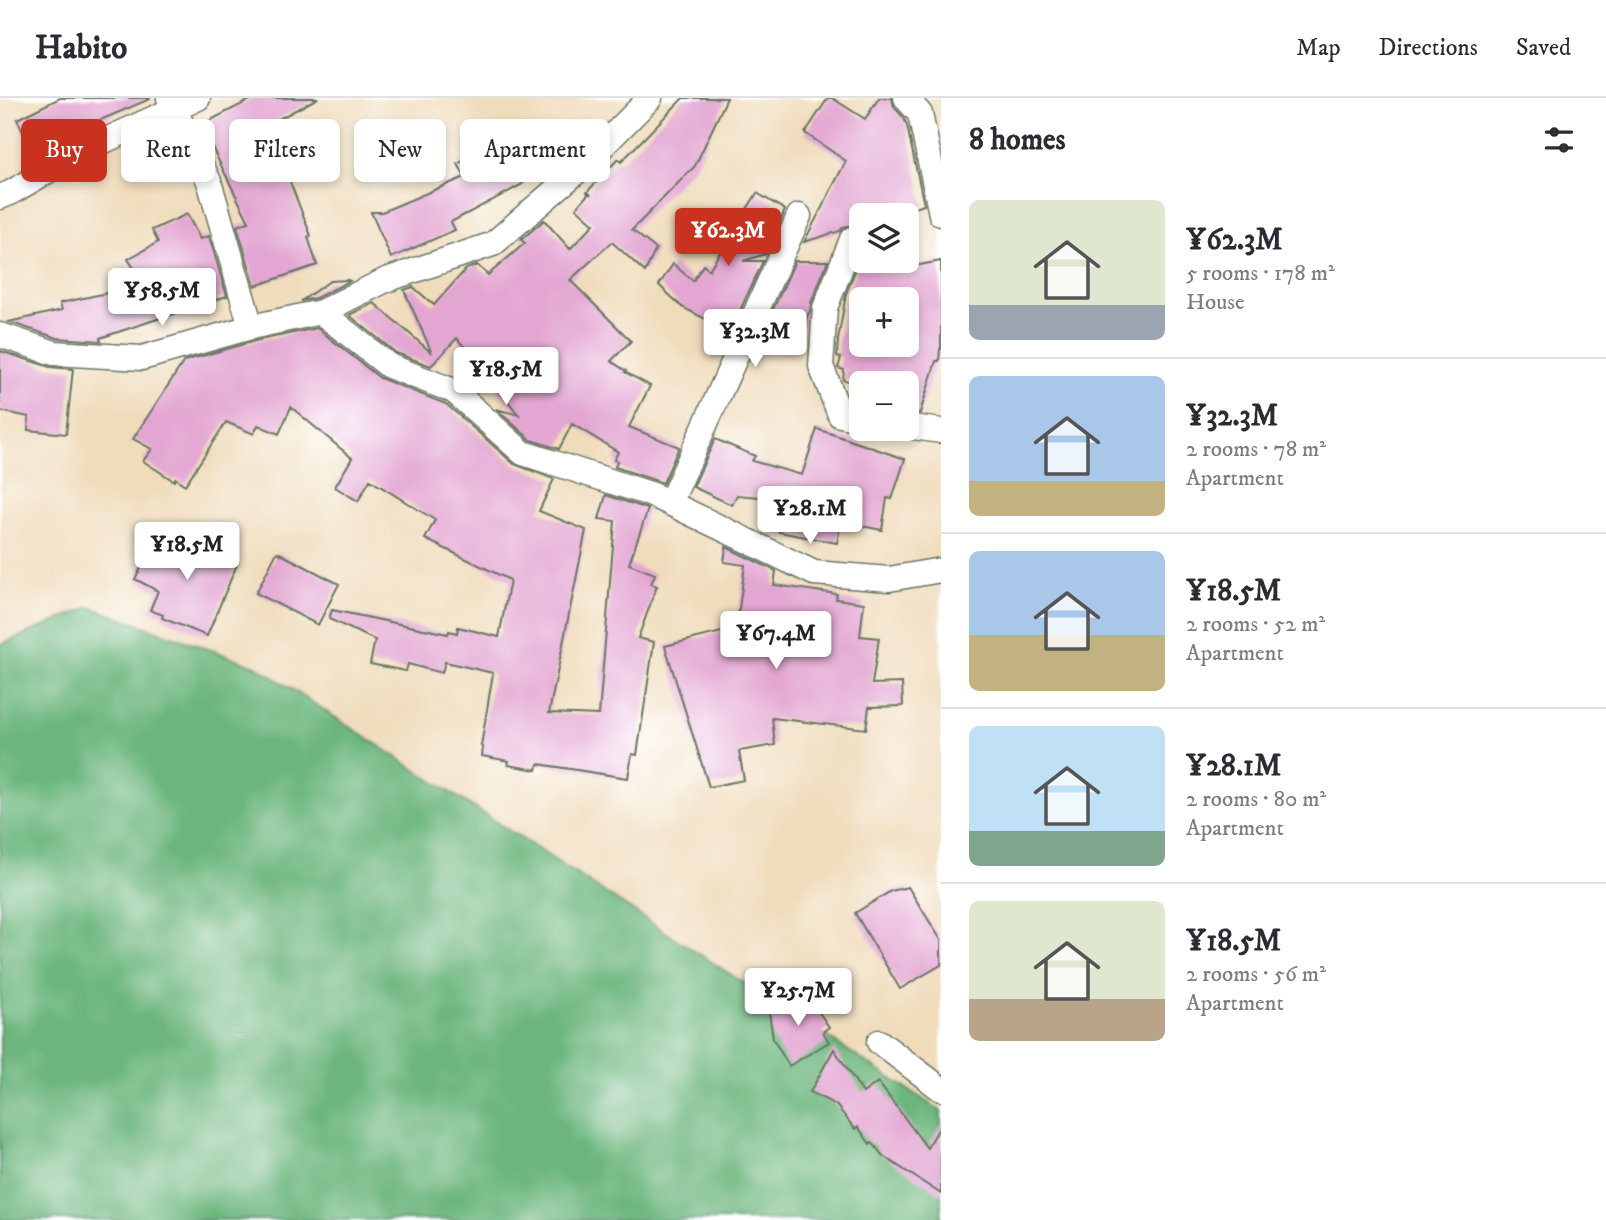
<!DOCTYPE html>
<meta charset="utf-8">
<style>
body{margin:0;font-family:"IM FELL DW Pica",serif;background:#f2f2f3;color:#2b2b33;height:100vh;display:flex;flex-direction:column;font-size:26px;white-space:nowrap}
*{box-sizing:border-box;margin:0}
p{font-size:23px;color:#7c7c81}
.icon{flex:none;width:38px;height:38px;fill:none;stroke:currentColor;stroke-width:2;stroke-linecap:round;stroke-linejoin:round}
.map{position:relative;flex:1;overflow:hidden}
.sheet{display:flex;flex-direction:column;background:#fff;width:665px}
.sheet>*{flex:none}
.banner{position:absolute;left:21px;top:21px;width:665px;height:63px;display:flex;gap:14px}
.fabs{position:absolute;left:849px;top:105px;display:grid;gap:14px}
.fabs a{display:grid;place-items:center;width:70px;height:70px;border-radius:10px;background:#fff;box-shadow:0 4px 10px #0003;font-size:35px}
.price{position:absolute;translate:-50% -60px;padding:0 16px;border-radius:7px;background:#fff;color:#222;font-size:23px;line-height:46px;filter:drop-shadow(0 2px 4px #0008)}
.price::after{content:'';position:absolute;left:50%;top:42px;width:21px;height:16px;margin-left:-10px;background:inherit;clip-path:polygon(0 0,100% 0,50% 100%)}
.price.selected{background:#c8321e;color:#fff}
ul{padding:0;list-style:none}
li{display:flex;align-items:center;gap:21px;height:175px;padding:0 28px}
li+li{border-top:2px solid #e1e1e2}
li span{display:grid;place-items:center;flex:none;width:196px;height:140px;border-radius:10px;color:#555}
li>.icon{margin-inline-start:auto}
span .icon{width:84px;height:84px;fill:#fffc;stroke-width:1}
li b{font-size:30px}
h2{display:flex;justify-content:space-between;align-items:center;height:84px;padding:0 28px;font-size:30px}
.tag{padding:0 24px;border-radius:10px;background:#fff;box-shadow:0 4px 10px #0003;font-size:24px;line-height:63px}
.tag.selected{background:#c8321e;color:#fff}
header{display:flex;align-items:center;gap:42px;box-sizing:border-box;height:98px;padding:0 35px;background:#fff;border-bottom:2px solid #e1e1e2}
header strong{font-size:33px}
nav{display:flex;gap:38px;margin-inline-start:auto;font-size:24px}
main{display:flex;flex:1;min-height:0}
.map>svg:first-child{display:block}
.forest{fill:#6cb67d;stroke:#467a58;stroke-width:2}
.building{fill:#e3a6d2;fill-rule:evenodd}
.lines{fill:none;stroke-linecap:round;stroke-linejoin:round}
.minor-casing{stroke:#687563;stroke-width:27}
.minor{stroke:#fff;stroke-width:24}
</style>
<header>
<strong>Habito</strong>
<nav><a>Map</a><a>Directions</a><a>Saved</a></nav>
</header>
<main>
<div class="map">
<svg width="941" height="1122" viewBox="0 0 941 1122">
<rect width="100%" height="100%" fill="#fff"/>
<filter id="ink" filterUnits="userSpaceOnUse"><feTurbulence type="fractalNoise" baseFrequency=".0143" numOctaves="2"/><feDisplacementMap in="SourceGraphic" scale="14" xChannelSelector="R" yChannelSelector="G"/><feConvolveMatrix kernelMatrix="1 2 1 2 8 2 1 2 1" color-interpolation-filters="sRGB"/></filter>
<filter id="wash" filterUnits="userSpaceOnUse"><feTurbulence type="fractalNoise" baseFrequency=".00686" numOctaves="4" result="noise"/><feDisplacementMap in="SourceGraphic" scale="28" xChannelSelector="R" yChannelSelector="G"/><feGaussianBlur stdDeviation="1.57" result="paint"/><feColorMatrix in="noise" values="0 0 0 0 0 0 0 0 0 0 0 0 0 0 0 0 0 1.4 0 .05"/><feComposite in="paint" operator="in"/></filter>
<g filter="url(#wash)">
<rect width="100%" height="100%" fill="#f0dcbb"/>
<path class="forest" d="M90,509L256,568L941,1013V1122H0V547Z"/>
<g id="blocks">
<path class="building" d="M60,0H149L150,1L53,42L54,45L33,55L17,21Z
M254,0H318L275,23L280,32L276,34L290,62L283,66L311,138L308,139L317,167L255,188L237,128L249,124L201,27Z
M683,0H727L695,68L632,132L656,151L645,174L612,144L570,182L631,243L611,263L626,273L625,274L650,288L629,329L679,349L663,385L615,369L617,363L614,362L618,354L572,326L559,351L531,342L496,311L519,317L457,240L431,268L396,255L349,217L374,205L432,255L404,192L413,189L434,207L466,171L477,167L488,177L525,145L521,142L544,122L570,151L594,126L576,110L589,95L591,97L587,94L618,61L621,64Z
M828,0H832L865,21L879,0H892L894,9L904,20L907,28L924,107L891,117H861L862,112H861L853,127L843,129L840,133L804,144L846,63L805,35Z
M525,27L549,57L539,66L542,69L521,87L451,124L455,132L391,160L371,114H382L465,79L458,66L485,51L488,58Z
M757,95L785,112L766,156L743,163H763L731,232L716,225L715,226L682,209L659,187L673,166L693,183L703,167L709,172Z
M187,116L200,141L209,138L227,198L100,240L101,243L57,240L9,224L62,212L60,205L145,187L128,161L158,144L152,132Z
M795,163H828L811,205L810,213L791,252L761,238Z
M859,163H897L898,171L941,163V251H940L939,263H936L920,315L906,313V285H861L843,282L844,272L838,270L841,260L837,259L838,242L846,196ZM861,201H906V247H861Z
M348,182L350,183L316,200L301,203L330,183Z
M317,230L380,280L446,306L514,366L554,381L539,413L586,432L549,615L599,617L615,423L599,421L606,397L648,411L629,466L655,476L651,486L657,488L638,540L654,544L637,657L632,656L628,680L538,666L537,672L508,667L509,663L482,658L483,649L481,648L493,575L445,564L442,575L408,566L406,573L370,566L375,542L329,521L332,512L448,536L449,533L457,535L458,529L499,539L510,482L425,441L435,422L370,382L358,403L335,389L352,360L291,309L279,336L258,327L254,336L226,324L185,387L175,380L174,383L143,363L152,351L133,341L184,263L255,243Z
M0,253L50,269L73,271L66,336L28,332L29,319L0,313Z
M817,331L905,361L892,401L887,400L882,432L841,424L837,445L779,434L785,401L737,397L732,407L693,389L715,341L755,358L752,363L802,377Z
M160,435L174,442L176,438L238,464L207,538L162,520L163,517L150,512L158,493L135,481Z
M726,449L776,473L774,487L837,496L836,501L864,505L860,538L879,540L872,586L902,585L903,608L869,609L866,631L772,620L775,647L739,653L744,682L709,689L665,548L734,531L735,525H737L745,467L724,464Z
M277,454L339,486L318,527L256,495Z
M908,789L941,842V867L900,891L855,815L891,793Z
M804,892L829,929L823,934L829,944L789,968L773,941L769,914Z
M834,951L863,995L878,984L927,1050L941,1027V1096L883,1058L872,1044L870,1046L858,1029L855,1031L836,1007L810,994Z"/>
</g>
</g>
<g filter="url(#ink)">
<use href="#blocks" fill-opacity="0" stroke="#687563" stroke-width="2"/>
<g class="lines">
<g class="minor-casing">
<path id="minor" d="M169,0L209,83L251,229
M906,0L920,16L941,116
M0,99L10,95L82,53L198,0
M852,141L825,210L821,268L840,317L861,321
M321,214L389,268L454,293L523,355L653,397L814,475L889,481L941,472
M0,237L54,255L142,260L251,229L321,214L386,182L493,146L581,70L650,0
M906,328L941,333
M670,405L799,118
M879,944L941,991"/>
</g>
<use href="#minor" class="minor"/>
</g>
</g>
</svg>
<div class="fabs">
<a><svg class="icon" aria-label="layers" viewBox="0 0 24 24"><path d="M12 4l9 5-9 5-9-5zM3 14l9 5 9-5"/></svg></a>
<a>+</a>
<a>−</a>
</div>
<b class="price selected" style="left:728px;top:170px">¥62.3M</b>
<b class="price" style="left:162px;top:230px">¥58.5M</b>
<b class="price" style="left:755px;top:271px">¥32.3M</b>
<b class="price" style="left:506px;top:309px">¥18.5M</b>
<b class="price" style="left:810px;top:448px">¥28.1M</b>
<b class="price" style="left:187px;top:484px">¥18.5M</b>
<b class="price" style="left:776px;top:573px">¥67.4M</b>
<b class="price" style="left:798px;top:930px">¥25.7M</b>
<div class="banner">
<a class="tag selected">Buy</a>
<a class="tag">Rent</a>
<a class="tag">Filters</a>
<a class="tag">New</a>
<a class="tag">Apartment</a>
</div>
</div>
<section class="sheet">
<h2>8 homes<svg class="icon" aria-label="filters" viewBox="0 0 24 24"><path d="M4 7h16M4 17h16"/><circle cx="9" cy="7" r="2"/><circle cx="15" cy="17" r="2"/></svg></h2>
<ul>
<li><span style="background:linear-gradient(#dfe7d0 75%,#9aa5b1 0)"><svg class="icon" aria-label="home" viewBox="0 0 24 24"><path d="M3 11l9-7 9 7M6 9v11h12V9"/></svg></span><div><b>¥62.3M</b><p>5 rooms · 178 m²</p><p>House</p></div></li>
<li><span style="background:linear-gradient(#a9c7e8 75%,#c2b280 0)"><svg class="icon" aria-label="home" viewBox="0 0 24 24"><path d="M3 11l9-7 9 7M6 9v11h12V9"/></svg></span><div><b>¥32.3M</b><p>2 rooms · 78 m²</p><p>Apartment</p></div></li>
<li><span style="background:linear-gradient(#a9c7e8 60%,#c2b280 0)"><svg class="icon" aria-label="home" viewBox="0 0 24 24"><path d="M3 11l9-7 9 7M6 9v11h12V9"/></svg></span><div><b>¥18.5M</b><p>2 rooms · 52 m²</p><p>Apartment</p></div></li>
<li><span style="background:linear-gradient(#bfe0f5 75%,#7fa58c 0)"><svg class="icon" aria-label="home" viewBox="0 0 24 24"><path d="M3 11l9-7 9 7M6 9v11h12V9"/></svg></span><div><b>¥28.1M</b><p>2 rooms · 80 m²</p><p>Apartment</p></div></li>
<li><span style="background:linear-gradient(#dfe7d0 70%,#b9a48a 0)"><svg class="icon" aria-label="home" viewBox="0 0 24 24"><path d="M3 11l9-7 9 7M6 9v11h12V9"/></svg></span><div><b>¥18.5M</b><p>2 rooms · 56 m²</p><p>Apartment</p></div></li>
</ul>
</section>
</main>
